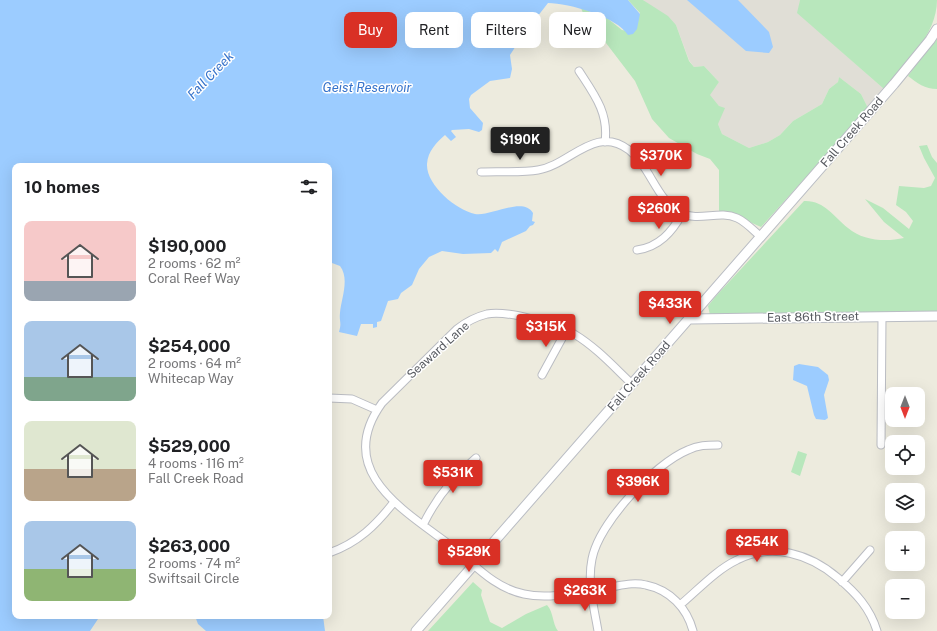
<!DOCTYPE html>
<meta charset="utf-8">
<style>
body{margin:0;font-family:"Public Sans",sans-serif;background:#f6f6f6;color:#202124;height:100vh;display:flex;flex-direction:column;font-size:15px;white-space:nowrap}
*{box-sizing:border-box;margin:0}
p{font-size:13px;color:#757577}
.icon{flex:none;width:22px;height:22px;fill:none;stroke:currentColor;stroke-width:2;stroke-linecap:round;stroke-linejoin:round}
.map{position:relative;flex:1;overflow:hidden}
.side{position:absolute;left:12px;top:163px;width:320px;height:456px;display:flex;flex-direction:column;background:#fff;border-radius:8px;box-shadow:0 4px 16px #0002}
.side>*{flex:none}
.hud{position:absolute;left:344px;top:12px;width:380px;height:36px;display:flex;gap:8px}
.needle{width:26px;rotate:180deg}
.tools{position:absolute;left:885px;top:387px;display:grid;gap:8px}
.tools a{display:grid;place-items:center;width:40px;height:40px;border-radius:8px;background:#fff;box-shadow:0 4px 16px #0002;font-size:20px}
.price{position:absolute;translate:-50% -34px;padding:0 9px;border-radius:4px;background:#d93025;color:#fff;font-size:13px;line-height:26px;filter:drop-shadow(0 1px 2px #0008)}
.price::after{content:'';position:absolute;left:50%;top:24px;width:12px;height:9px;margin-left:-6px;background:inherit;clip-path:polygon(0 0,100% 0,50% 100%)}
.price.active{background:#222;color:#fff}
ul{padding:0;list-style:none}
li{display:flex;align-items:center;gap:12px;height:100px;padding:0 12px}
li span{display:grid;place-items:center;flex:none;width:112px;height:80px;border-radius:8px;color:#555}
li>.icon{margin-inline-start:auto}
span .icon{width:48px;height:48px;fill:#fffc;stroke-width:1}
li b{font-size:17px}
h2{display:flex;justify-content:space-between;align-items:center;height:48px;padding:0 12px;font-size:17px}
.tag{padding:0 14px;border-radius:8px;background:#fff;box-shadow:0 4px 16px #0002;font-size:14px;line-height:36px}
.tag.active{background:#d93025;color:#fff}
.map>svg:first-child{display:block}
.industrial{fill:#e0ded6}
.green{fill:#b8e7bc}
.water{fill:#9cccff}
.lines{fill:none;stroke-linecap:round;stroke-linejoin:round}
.street-casing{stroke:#babcc2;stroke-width:9}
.secondary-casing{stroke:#babdc4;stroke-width:11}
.street{stroke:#fff;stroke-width:7}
.secondary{stroke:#fff;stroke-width:9}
.labels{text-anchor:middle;stroke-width:3;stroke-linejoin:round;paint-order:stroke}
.street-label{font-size:12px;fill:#585b61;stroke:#fff}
.water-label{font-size:13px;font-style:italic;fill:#3673cb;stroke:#fff}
</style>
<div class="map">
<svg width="937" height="631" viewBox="0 0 937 631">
<rect width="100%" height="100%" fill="#edebde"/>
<path class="industrial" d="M643,0H800L798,13L884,89L868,108L861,94L839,77L838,82L829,89L822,104L793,121L780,135L768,142L749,148L722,134L718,124L719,106L709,95L719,82L704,66L694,67L689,60L676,25Z"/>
<path class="green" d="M628,0H643L668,16L676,25L689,61L694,67L704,66L719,82L710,95L719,106L725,108L718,124L722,134L749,148L768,142L780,135L793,121L822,104L829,89L838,82L839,77L861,94L868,108L761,227L734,215L719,211V170L710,159L697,154L669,138L652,119L635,81L606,43L591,33L581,8L607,18L622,30L633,32L640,13Z
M800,0H937C937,35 905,64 884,89L797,13Z
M937,35V89C925,89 917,83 908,76Z
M927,145L932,157L937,163V313L710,315L708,306L716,296L804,201C824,200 834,217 848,228C863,241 886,242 904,238L884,222L865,199L883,208L909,229L913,221L906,212L896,205L899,186L924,188L931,186L935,178L924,158L919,146Z
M798,451L807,454L800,476L791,472Z
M473,582L482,590L481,595L490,622L502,628L526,614L547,605C554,613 552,623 558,631H428Z"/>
<path class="water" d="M0,0H628L640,14L637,29L633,34L628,35C617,17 569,3 548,3L523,35L510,55L512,69L510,78L490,81L471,95L469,99L470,108L483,123L482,130L479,132L469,129L452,130L451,131L456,137L451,141L445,135C436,143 428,151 427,164C426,185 456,210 475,214C490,217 523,196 533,213L532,221L535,222L533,225L530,226L526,231L502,242L498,252L495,249L491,253L463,254L442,251L429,257L419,269L412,285L401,293L398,299L388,301L381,321L377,322V327L373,328V324H361L357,336L339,332C342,322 339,322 340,313C341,299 350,279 340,266L332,263L329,264V166H15V616H100L90,631H0Z
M687,0H738L769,32L773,47L769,53L746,51Z
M799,364L818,367L828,375L829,380L824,395L828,418L825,420L816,419L814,415L807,386L793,380L794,366Z
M195,616H323L325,631H206L198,624Z"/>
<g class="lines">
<g class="street-casing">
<path id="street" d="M579,71C594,94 609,113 605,142
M481,172C498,171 522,173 538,170C570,165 595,124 629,150C651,167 656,200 681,213C699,222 719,210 737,218C746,222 754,231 761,237
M637,250C659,247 672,232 682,214
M542,375L566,331
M632,384C614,367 596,347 574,334C556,324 508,310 487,314C475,317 466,322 457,329L382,403C332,472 407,512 454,548C476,566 495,588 524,594C551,600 583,591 611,587C623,585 634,582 646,585C670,590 687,608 693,631
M329,398L352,399L377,410
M881,445L882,317
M423,525C436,498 453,477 476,458
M329,553C358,543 376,525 394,502
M842,582L870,550
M680,605C698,590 716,570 737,560C772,542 810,554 838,578C856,593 870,608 877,631
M598,631C594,607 587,583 592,559C599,523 654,464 688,450C698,445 707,445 718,445"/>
</g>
<g class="secondary-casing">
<path id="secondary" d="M690,319L937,316
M416,631L894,84L930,40L937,29"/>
</g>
<use href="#street" class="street"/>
<use href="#secondary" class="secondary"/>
</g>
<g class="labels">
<g class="street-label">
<text transform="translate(852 132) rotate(-49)" y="4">Fall Creek Road</text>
<text transform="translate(813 317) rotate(-1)" y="4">East 86th Street</text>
<text transform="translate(438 350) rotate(-42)" y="4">Seaward Lane</text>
<text transform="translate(639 376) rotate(-49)" y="4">Fall Creek Road</text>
</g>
<g class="water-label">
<text transform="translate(210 75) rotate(-46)" y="5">Fall Creek</text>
<text x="367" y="92">Geist Reservoir</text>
</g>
</g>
</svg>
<div class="tools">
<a><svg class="needle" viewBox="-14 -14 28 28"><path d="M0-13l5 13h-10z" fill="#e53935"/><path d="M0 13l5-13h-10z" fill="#757577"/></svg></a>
<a><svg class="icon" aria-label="locate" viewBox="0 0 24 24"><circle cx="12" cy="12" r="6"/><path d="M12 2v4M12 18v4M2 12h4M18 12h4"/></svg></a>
<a><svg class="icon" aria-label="layers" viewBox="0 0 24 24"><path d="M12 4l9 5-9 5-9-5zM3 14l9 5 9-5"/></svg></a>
<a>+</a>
<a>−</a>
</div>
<b class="price active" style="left:520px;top:161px">$190K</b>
<b class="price" style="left:661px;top:177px">$370K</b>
<b class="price" style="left:659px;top:230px">$260K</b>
<b class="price" style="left:670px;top:325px">$433K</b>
<b class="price" style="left:546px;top:348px">$315K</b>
<b class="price" style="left:453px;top:494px">$531K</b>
<b class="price" style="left:638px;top:503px">$396K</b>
<b class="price" style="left:757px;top:563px">$254K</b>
<b class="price" style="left:469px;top:573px">$529K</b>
<b class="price" style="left:585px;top:612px">$263K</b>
<div class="hud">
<a class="tag active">Buy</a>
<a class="tag">Rent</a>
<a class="tag">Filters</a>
<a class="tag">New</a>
</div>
<section class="side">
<h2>10 homes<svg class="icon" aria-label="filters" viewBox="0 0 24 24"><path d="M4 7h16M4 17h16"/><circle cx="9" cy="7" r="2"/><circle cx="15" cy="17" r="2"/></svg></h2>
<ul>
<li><span style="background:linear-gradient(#f6c9c9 75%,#9aa5b1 0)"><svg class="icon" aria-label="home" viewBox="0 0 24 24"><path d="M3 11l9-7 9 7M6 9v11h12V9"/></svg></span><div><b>$190,000</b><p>2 rooms · 62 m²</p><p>Coral Reef Way</p></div></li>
<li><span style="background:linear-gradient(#a9c7e8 70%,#7fa58c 0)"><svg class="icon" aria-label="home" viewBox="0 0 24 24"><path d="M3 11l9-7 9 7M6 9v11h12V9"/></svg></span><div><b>$254,000</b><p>2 rooms · 64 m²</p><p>Whitecap Way</p></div></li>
<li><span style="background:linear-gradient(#dfe7d0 60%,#b9a48a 0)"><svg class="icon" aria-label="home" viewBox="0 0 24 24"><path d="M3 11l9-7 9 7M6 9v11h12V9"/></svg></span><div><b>$529,000</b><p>4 rooms · 116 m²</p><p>Fall Creek Road</p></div></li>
<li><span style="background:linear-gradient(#a9c7e8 60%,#8fb573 0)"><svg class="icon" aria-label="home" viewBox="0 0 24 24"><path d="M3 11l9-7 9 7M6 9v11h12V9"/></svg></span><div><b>$263,000</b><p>2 rooms · 74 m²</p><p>Swiftsail Circle</p></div></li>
</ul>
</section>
</div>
